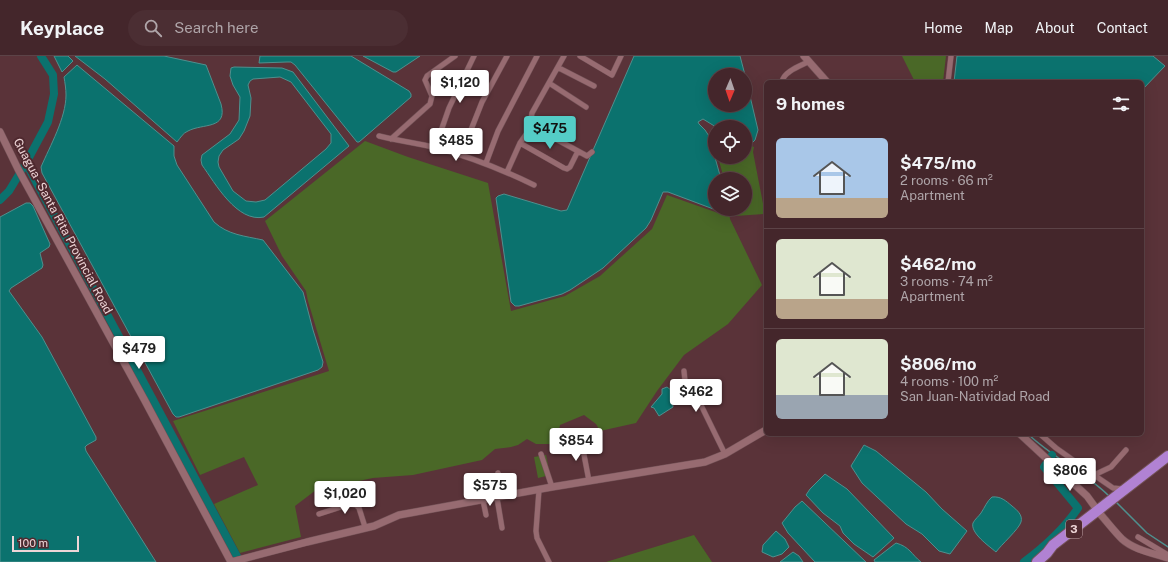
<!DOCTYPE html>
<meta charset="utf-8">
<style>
body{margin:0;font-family:"Public Sans",sans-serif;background:#4b2e33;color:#f1f3f6;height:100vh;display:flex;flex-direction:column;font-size:15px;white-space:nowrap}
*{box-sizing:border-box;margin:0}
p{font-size:13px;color:#afa5a9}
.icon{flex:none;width:22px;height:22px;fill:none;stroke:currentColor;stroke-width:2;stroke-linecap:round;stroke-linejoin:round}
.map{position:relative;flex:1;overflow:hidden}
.drawer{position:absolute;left:764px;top:24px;width:380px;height:356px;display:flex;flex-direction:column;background:#44262b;border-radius:6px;box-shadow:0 4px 16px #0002,0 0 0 1px #5c4347}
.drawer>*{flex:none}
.needle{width:26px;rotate:182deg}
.controls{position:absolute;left:708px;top:12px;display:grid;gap:8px}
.controls a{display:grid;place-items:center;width:44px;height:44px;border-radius:50%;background:#44262b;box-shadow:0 4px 16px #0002,0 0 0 1px #5c4347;font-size:20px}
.scale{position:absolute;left:12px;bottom:10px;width:67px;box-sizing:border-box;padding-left:4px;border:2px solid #eed5d7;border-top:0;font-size:11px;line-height:14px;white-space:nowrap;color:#eed5d7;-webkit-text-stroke:3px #4f292f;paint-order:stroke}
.price{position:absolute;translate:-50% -34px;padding:0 9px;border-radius:4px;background:#fff;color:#222;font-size:13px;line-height:26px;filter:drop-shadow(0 1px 2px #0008)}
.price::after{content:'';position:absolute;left:50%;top:24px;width:12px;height:9px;margin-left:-6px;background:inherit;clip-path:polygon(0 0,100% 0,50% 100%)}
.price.selected{background:#54cdc7;color:#111}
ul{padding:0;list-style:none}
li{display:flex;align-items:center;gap:12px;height:100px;padding:0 12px}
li+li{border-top:1px solid #5c4347}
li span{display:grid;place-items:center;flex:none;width:112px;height:80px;border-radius:6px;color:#555}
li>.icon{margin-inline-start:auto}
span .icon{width:48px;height:48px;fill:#fffc;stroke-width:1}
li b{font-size:17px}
h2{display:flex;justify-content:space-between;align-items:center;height:48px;padding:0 12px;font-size:17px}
header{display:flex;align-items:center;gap:24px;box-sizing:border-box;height:56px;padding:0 20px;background:#44262b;border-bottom:1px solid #5c4347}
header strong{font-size:19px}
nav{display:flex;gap:22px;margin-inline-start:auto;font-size:14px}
.search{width:280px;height:36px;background:#4b2e33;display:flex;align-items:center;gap:10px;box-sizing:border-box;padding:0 14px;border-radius:22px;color:#afa5a9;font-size:15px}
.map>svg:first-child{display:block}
.green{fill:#4a6827}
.water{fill:#0b726e;stroke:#4f908e;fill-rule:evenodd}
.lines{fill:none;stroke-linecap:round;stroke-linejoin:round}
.stream{stroke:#4f908e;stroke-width:1.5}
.river{stroke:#0b726e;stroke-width:8}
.street-casing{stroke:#735257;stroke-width:6}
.secondary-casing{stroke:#735257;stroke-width:8}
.highway-casing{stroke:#735257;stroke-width:12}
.street{stroke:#976b71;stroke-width:5}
.secondary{stroke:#976b71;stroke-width:7}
.highway{stroke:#b182d3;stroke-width:10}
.labels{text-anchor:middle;stroke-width:4;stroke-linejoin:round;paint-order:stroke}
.shield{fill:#4f292f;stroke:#bea1a5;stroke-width:1}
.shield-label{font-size:11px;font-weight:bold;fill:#eed5d7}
.street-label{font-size:12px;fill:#eed5d7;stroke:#4f292f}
</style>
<header>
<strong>Keyplace</strong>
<div class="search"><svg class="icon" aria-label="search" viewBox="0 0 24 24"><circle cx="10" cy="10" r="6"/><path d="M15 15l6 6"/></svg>Search here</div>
<nav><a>Home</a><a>Map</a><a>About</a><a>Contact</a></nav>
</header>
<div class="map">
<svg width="1168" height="506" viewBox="0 0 1168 506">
<rect width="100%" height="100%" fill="#5a3339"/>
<path class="green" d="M902,0H946L943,26H915Z
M365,85L408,101L488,127L511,255L565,240L600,220L652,173L667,139L718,157L729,156L730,163L762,229L728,268L684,299L657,335L636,367L600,375L596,368L584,359L560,369L556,388H536L527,383L518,389L511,391L495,393L482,404L413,419L373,422L316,434L295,450L301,481L240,497L214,448L258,429L244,401L200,419L173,365L329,315L308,245L306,235L282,200L265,165Z
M745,87L754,91L753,96L765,158L735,160L731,153H745V123H724L718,101H745Z
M546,399L550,419L538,422L534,401Z
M694,479L712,506H606Z"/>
<path class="water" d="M54,0H68L73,5L62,16Z
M75,0H164L206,9L221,48C228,74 203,67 188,75C183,77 181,81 177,86L105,23Z
M260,0H351L409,35L411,38V41L359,86H357L295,9L291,6H287L259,7Z
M363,0H420L396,16H393Z
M634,0H740L745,19H715V49H745V19L758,74L755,84L752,87L745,84V71H716L703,63L698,66L699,68L705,74L709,80L721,123H715V153H727L716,154L668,136H663L651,164L646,172L603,212L570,234L562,238L519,250H515L511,246L496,142L498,140L504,138L561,155L567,154Z
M957,0H1153L1165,10L1142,34V26H954Z
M77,9L174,90V100L177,109L214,166C228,179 245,180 263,184L303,236L313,274L323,306L322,311L318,314L179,361H176L173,358L42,117L41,111C50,90 66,62 66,39C66,33 65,27 64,21Z
M234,11L282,12L293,16L349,90L264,161C237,167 215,127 202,109L201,104L202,99L230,78L239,64L240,41L233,29L230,20L231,12ZM280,21L291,26L331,78V87L326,93L265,144L256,146L246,145L233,135L219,111L218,106L219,100L223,94L239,83L244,75L250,60L251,42L248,29L250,25L253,23Z
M26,147H30L33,150L50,188L49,191L40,197L43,209L42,212L11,232L9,235L42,281L96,381V384L87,389L85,391L86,395L156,506H0V161Z
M667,331L671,334L673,351L659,360L654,352L651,351L662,338V333Z
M864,389L876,395L926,436L942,453L967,475L950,498L939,495L922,478L906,468L862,427L851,410Z
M825,418L847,433L894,482L873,501L854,488L843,477L840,470L823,457L806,439L810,433Z
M992,441C1001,440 1006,445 1012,450C1017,454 1023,459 1021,466C1019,473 1001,489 996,496C989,490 970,477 973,467C975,463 979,460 981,457C985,451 987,445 992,441Z
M802,445L866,506H815L788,477L782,467L795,451Z
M776,475L785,483L789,491L782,498L773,501L762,496L763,489Z
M896,487C910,491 911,498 921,506H875L874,504Z
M793,496L799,500L803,506H780Z"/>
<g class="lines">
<path class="stream" d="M1028,378C1053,402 1085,416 1109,440
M1115,445L1147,477L1168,491"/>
<path class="river" d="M26,107L240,506
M0,144L9,135L26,107L48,66L54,38L53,19L41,0
M1024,506C1044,491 1064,473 1078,452L1044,411L1052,399"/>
<g class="street-casing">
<path id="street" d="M580,0L612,19L621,0
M559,12L594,30
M782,26C783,16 800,10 808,6
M948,26L951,0
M549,27L586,51
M532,70L587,100L592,96
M379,80C398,85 418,87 437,92C471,101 503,114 534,129
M391,83L430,48L432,40L425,24L427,20L455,0
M520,87L564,112L567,113L570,111L578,95
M435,92L449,52L474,0
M461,99L482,46L507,0
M486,107L498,75L537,0
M507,116L520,87L532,70L531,63L532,57L564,0
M684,315L685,325L698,343L725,398
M1040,378L1056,392L1094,419L1111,411L1126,394
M581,383L589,425
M541,398L552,431
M498,417L505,440
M1094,419L1113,432L1123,433
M479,424L486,459
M492,427L497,442L502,472
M539,434L536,475L537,482L549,506
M319,458L350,448L356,449L359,452L365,471
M1138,481L1168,499"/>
</g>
<g class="secondary-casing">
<path id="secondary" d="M804,0L827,26
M0,76L18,113L144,343L231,506
M1020,378L1087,440L1098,455
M1101,459C1108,467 1115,476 1122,483C1134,494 1153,497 1168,502
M231,506L307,486L374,470L399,459L552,431L705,406L725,398L766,374"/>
</g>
<g class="highway-casing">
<path id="highway" d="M1037,506L1047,497L1053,489L1168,400"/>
</g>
<use href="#street" class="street"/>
<use href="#secondary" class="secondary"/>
<use href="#highway" class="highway"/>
</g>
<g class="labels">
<rect class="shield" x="1066" y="464" width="16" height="18" rx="3"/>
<g class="shield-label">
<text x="1074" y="477">3</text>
</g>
<g class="street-label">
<text transform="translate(63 170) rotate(62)" y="4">Guagua - Santa Rita Provincial Road</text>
</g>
</g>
</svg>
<div class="controls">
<a><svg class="needle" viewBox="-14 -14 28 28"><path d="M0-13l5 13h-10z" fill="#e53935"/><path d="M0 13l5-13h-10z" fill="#afa5a9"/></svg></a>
<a><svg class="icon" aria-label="locate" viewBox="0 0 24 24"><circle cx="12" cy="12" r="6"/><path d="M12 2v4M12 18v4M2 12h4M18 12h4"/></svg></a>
<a><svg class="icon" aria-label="layers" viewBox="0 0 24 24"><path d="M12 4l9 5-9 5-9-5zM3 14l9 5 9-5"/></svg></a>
</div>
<div class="scale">100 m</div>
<b class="price" style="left:460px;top:48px">$1,120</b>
<b class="price selected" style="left:550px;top:94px">$475</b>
<b class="price" style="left:456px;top:106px">$485</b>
<b class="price" style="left:139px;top:314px">$479</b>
<b class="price" style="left:696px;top:357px">$462</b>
<b class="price" style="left:576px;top:406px">$854</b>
<b class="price" style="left:1070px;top:436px">$806</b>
<b class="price" style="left:490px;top:451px">$575</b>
<b class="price" style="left:345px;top:459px">$1,020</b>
<section class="drawer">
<h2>9 homes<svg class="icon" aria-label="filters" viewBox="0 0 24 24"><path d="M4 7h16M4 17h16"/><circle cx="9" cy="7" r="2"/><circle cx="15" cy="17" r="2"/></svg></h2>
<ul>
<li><span style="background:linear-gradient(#a9c7e8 75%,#b9a48a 0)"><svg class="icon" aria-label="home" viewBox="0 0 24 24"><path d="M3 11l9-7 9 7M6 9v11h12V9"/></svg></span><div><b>$475/mo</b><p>2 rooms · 66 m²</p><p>Apartment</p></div></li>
<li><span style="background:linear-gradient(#dfe7d0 75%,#b9a48a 0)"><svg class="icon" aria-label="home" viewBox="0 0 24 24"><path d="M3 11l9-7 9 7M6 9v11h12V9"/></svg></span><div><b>$462/mo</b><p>3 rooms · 74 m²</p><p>Apartment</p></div></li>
<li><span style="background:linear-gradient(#dfe7d0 70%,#9aa5b1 0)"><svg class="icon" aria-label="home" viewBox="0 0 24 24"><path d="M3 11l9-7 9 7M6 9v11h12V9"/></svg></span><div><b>$806/mo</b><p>4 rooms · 100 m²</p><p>San Juan-Natividad Road</p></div></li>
</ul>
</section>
</div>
